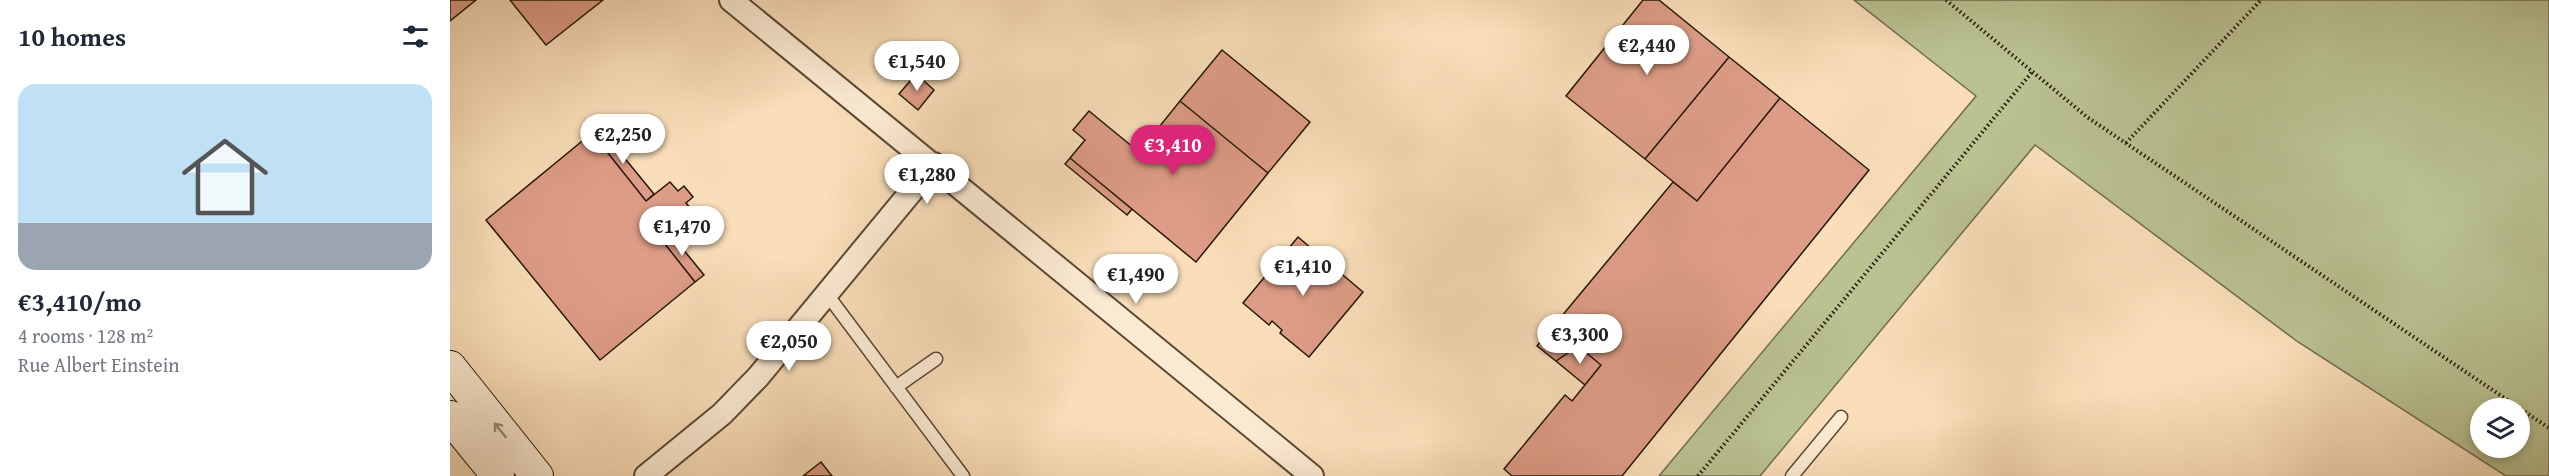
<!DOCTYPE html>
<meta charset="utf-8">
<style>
body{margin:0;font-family:"Gentium Book Plus",serif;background:#f2f2f3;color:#1f2937;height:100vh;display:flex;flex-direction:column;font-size:22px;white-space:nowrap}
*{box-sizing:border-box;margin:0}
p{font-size:20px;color:#747a83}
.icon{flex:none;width:33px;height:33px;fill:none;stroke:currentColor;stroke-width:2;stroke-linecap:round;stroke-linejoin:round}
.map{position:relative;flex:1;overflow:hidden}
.sheet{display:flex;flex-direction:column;background:#fff;width:450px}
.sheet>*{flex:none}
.fabs{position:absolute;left:2020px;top:398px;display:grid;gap:12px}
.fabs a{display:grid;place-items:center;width:60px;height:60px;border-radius:50%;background:#fff;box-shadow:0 3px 9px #0003;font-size:30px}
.price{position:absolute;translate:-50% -51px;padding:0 14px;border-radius:21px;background:#fff;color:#222;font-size:20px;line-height:39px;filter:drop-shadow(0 2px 3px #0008)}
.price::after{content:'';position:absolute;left:50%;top:36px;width:18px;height:14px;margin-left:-9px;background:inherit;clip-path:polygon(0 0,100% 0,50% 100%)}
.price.current{background:#db2777;color:#fff}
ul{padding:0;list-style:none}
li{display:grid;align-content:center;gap:12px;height:318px;padding:0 18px}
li+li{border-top:2px solid #e0e1e3}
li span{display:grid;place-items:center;height:186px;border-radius:18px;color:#555}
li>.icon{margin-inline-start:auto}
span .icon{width:108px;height:108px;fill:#fffc;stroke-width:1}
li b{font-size:26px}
h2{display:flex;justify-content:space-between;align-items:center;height:72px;padding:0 18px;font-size:26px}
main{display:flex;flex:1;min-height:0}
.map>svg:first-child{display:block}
.green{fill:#bac292;stroke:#706c4e;stroke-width:1.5;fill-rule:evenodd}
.building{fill:#dd9c86;stroke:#26170a;stroke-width:1.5}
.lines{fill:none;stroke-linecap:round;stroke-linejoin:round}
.lane-casing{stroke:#5b4936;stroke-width:15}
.street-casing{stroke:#5b4936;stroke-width:26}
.secondary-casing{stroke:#26170a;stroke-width:34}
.path{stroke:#26170a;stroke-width:4;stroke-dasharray:1.5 3;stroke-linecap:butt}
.lane{stroke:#fbead2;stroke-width:12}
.street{stroke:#fbead2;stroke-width:22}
.secondary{stroke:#fbead2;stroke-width:32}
.oneway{stroke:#9b8b78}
</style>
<main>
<section class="sheet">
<h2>10 homes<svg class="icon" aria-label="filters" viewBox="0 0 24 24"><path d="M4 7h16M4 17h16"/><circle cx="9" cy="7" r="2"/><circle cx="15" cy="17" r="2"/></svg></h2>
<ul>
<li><span style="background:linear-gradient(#bfe0f5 75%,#9aa5b1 0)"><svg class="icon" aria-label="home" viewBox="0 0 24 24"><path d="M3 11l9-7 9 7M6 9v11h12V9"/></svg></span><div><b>€3,410/mo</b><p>4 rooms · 128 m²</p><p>Rue Albert Einstein</p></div></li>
</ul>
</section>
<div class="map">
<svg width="2099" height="476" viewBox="0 0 2099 476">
<rect width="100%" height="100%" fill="#f9deb9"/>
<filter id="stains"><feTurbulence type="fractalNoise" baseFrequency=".00333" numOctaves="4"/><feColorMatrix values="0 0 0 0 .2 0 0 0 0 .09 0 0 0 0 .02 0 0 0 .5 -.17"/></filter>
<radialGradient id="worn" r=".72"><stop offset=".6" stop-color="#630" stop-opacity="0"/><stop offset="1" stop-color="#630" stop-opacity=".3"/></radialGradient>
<path class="green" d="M1404,0H2099V476H2056L1848,342L1585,145L1310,476H1209L1526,96ZM2031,408H2070V447H2031Z"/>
<path class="building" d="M0,0H26L0,21Z
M60,0H153L96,45Z
M1193,0H1209L1279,57L1195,159L1116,96Z
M772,50L860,122L818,173L730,101Z
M1279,57L1330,98L1247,201L1195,159Z
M466,74L484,90L468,110L449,94Z
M1330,98L1419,170L1172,476H1062L1054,469L1115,395L1122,401L1151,365L1128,346L1106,361L1087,346L1223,182L1247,201Z
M730,101L818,173L746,262L620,158L635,140L623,130L639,111L689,152Z
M149,127L204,194L196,201L142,133Z
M142,133L196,201L220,182L228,191L234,186L243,197L236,203L244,212L211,239L245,282L150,360L36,220Z
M620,158L682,209L677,215L615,164Z
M219,232L254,275L245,282L211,239Z
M848,237L913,292L859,357L830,333L832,330L822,321L819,325L793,303Z
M1128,346L1151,365L1135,385L1106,361Z
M371,462L382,476H353Z"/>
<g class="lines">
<g class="lane-casing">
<path id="lane" d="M376,293L513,476
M446,387L486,359
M1342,476L1391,417"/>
</g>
<g class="street-casing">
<path id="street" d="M281,0L862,476
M196,476L272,414L308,377L484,164"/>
</g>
<g class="secondary-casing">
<path id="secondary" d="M0,367L87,476
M0,417L48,476"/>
</g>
<path class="path" d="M1496,0L1637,117L2099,428
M1676,143L1811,0
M1248,476L1582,72"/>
<use href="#lane" class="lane"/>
<use href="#street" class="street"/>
<use href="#secondary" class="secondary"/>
</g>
<defs><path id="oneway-shaft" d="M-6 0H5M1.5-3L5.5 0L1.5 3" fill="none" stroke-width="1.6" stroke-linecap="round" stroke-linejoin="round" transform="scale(1.5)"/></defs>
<use class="oneway" href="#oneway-shaft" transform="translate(50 430) rotate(-129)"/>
<rect width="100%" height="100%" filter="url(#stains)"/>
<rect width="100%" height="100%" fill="url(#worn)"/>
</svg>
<div class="fabs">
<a><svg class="icon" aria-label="layers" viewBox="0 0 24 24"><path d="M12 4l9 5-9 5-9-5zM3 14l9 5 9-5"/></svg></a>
</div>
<b class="price" style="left:1197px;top:76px">€2,440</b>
<b class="price" style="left:467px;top:92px">€1,540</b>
<b class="price" style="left:173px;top:165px">€2,250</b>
<b class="price current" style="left:723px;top:176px">€3,410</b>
<b class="price" style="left:477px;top:205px">€1,280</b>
<b class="price" style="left:232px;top:257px">€1,470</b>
<b class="price" style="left:853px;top:297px">€1,410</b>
<b class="price" style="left:686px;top:305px">€1,490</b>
<b class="price" style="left:1130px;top:365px">€3,300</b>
<b class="price" style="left:339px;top:372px">€2,050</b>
</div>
</main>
